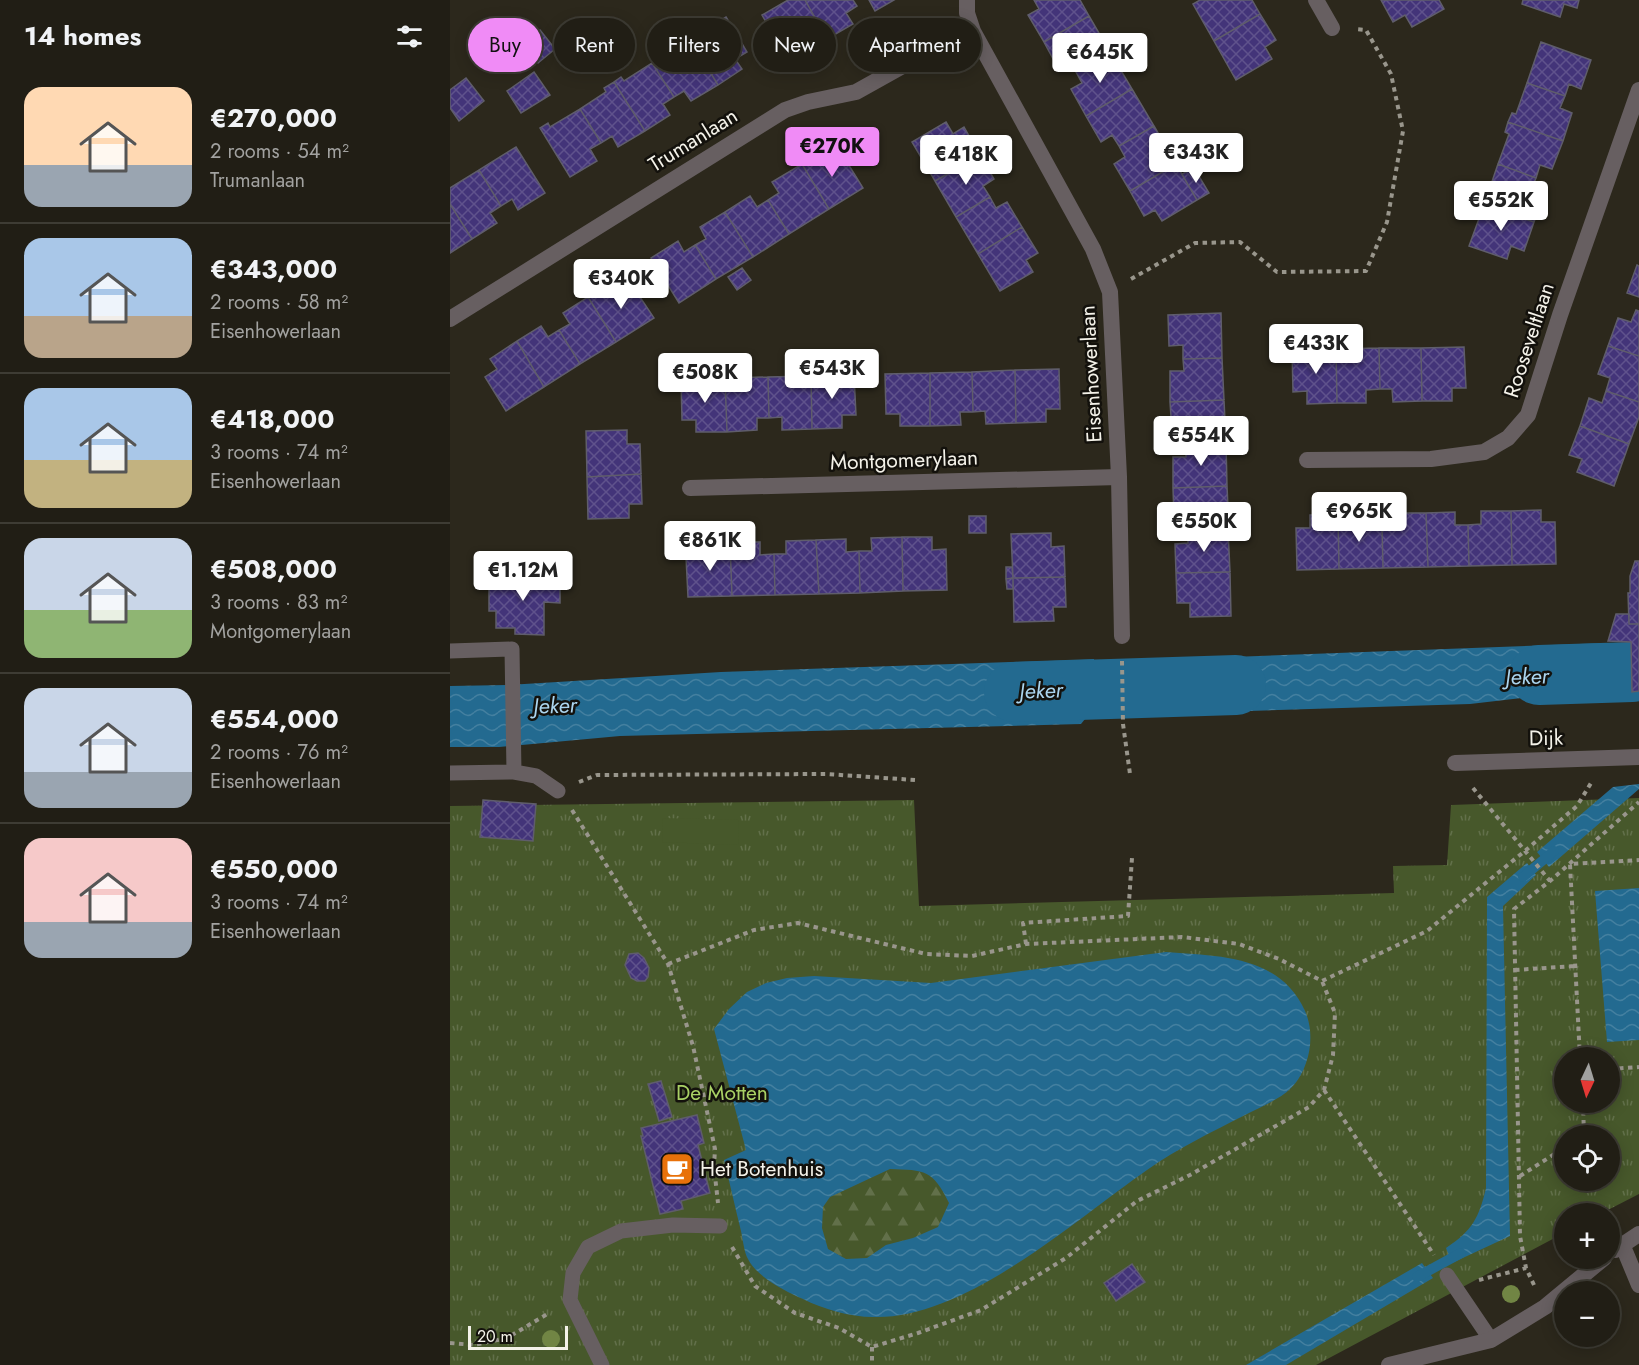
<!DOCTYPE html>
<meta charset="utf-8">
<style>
body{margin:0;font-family:Jost,sans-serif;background:#2d2b22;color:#f1f3f6;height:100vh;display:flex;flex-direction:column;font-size:22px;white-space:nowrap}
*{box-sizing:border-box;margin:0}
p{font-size:20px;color:#a2a2a0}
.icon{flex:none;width:33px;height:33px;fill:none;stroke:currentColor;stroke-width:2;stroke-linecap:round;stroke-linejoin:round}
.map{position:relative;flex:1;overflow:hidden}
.details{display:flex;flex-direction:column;background:#211e15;width:450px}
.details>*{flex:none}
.top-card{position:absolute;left:18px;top:18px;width:570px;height:54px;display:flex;gap:12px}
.needle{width:39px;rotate:184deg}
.buttons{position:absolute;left:1104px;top:1047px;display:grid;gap:12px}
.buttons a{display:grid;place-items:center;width:66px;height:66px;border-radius:50%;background:#211e15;box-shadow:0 3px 15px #0003,0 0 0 2px #3e3c34;font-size:30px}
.scale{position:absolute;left:18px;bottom:15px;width:100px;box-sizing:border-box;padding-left:6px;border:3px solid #f4f2e9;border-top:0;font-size:16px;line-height:21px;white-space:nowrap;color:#f4f2e9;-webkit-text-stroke:4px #13110c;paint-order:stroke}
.price{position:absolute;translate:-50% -51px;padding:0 14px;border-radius:6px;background:#fff;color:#222;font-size:20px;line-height:39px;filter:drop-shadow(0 2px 3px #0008)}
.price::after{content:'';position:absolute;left:50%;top:36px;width:18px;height:14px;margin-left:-9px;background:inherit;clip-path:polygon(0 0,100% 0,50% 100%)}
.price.active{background:#f08bf6;color:#111}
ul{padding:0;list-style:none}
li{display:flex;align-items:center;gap:18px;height:150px;padding:0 24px}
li+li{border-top:2px solid #3e3c34}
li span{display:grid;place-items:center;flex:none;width:168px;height:120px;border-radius:18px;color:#555}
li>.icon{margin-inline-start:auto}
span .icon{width:72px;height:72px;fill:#fffc;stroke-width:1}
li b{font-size:26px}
h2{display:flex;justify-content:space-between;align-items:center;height:72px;padding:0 24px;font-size:26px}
.pill{padding:0 21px;border-radius:27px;background:#211e15;box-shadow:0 3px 15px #0003,0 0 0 2px #3e3c34;font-size:21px;line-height:54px}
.pill.active{background:#f08bf6;color:#111}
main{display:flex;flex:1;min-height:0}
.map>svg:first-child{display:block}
.grass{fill:url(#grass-tufts);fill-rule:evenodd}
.forest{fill:url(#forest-firs)}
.pitch{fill:#47582b}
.water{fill:url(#water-waves);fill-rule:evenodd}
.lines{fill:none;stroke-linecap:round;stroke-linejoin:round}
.stream{stroke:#236a90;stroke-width:10}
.river{stroke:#236a90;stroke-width:60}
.building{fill:url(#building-cross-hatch);stroke:#5f5d6b;stroke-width:1.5}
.path{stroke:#99968c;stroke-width:4;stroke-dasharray:4.5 4.5;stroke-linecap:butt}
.service{stroke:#675f61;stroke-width:15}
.minor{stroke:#675f61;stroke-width:16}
.tree{fill:#718544}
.labels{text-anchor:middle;stroke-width:5;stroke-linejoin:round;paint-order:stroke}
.street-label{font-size:21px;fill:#f4f2e9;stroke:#13110c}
.park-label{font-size:21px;fill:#a9d165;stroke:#13110c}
.poi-label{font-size:21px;fill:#f4f2e9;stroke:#13110c;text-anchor:start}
.water-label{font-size:22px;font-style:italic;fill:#abd5ef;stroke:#13110c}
</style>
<main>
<section class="details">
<h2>14 homes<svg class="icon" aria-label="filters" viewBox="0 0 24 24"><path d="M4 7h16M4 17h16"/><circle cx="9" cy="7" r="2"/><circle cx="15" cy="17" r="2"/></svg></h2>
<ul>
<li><span style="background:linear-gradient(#ffd9b3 65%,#9aa5b1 0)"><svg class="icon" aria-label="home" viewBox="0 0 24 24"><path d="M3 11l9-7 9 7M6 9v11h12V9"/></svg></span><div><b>€270,000</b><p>2 rooms · 54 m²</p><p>Trumanlaan</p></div></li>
<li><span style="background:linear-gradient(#a9c7e8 65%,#b9a48a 0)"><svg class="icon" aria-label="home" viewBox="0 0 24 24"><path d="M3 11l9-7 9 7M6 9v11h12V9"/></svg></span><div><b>€343,000</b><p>2 rooms · 58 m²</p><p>Eisenhowerlaan</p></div></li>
<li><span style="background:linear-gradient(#a9c7e8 60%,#c2b280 0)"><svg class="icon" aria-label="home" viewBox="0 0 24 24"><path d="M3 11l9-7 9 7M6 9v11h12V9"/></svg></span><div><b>€418,000</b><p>3 rooms · 74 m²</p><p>Eisenhowerlaan</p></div></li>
<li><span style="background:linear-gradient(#c9d6e8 60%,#8fb573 0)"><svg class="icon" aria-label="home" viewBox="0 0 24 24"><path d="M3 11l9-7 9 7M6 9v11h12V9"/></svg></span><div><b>€508,000</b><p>3 rooms · 83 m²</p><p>Montgomerylaan</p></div></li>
<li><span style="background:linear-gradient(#c9d6e8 70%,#9aa5b1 0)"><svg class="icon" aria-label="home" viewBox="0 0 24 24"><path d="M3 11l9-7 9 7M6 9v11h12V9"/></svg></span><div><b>€554,000</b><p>2 rooms · 76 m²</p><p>Eisenhowerlaan</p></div></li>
<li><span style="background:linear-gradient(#f6c9c9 70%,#9aa5b1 0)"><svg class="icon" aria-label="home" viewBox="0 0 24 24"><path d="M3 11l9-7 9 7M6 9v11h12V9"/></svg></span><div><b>€550,000</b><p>3 rooms · 74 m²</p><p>Eisenhowerlaan</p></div></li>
</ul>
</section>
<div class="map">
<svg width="1189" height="1365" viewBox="0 0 1189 1365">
<defs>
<pattern id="grass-tufts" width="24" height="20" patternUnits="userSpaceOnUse" patternTransform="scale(1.5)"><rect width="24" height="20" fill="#47582b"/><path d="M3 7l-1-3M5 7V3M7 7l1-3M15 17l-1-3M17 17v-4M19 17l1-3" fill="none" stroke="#62704a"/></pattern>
<pattern id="forest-firs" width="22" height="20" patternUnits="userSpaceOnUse" patternTransform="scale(1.5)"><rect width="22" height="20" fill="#47582b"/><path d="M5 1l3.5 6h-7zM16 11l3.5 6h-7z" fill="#62704a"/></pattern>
<pattern id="water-waves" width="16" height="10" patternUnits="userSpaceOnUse" patternTransform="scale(1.5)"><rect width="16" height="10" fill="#236a90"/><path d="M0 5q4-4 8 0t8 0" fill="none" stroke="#4480a0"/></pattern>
<pattern id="building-cross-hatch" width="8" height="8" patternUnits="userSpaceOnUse" patternTransform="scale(1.5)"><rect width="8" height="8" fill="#433479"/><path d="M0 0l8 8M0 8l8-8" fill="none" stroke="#5f528c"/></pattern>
</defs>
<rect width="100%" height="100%" fill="#2c281c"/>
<path class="grass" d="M1189,798V1194L1152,1213L1114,1214V1233L866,1365H0V806L464,800L469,906L944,893L943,866L997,865L1001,805ZM1114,1058H1160V1102H1114ZM1114,1136H1160V1180H1114Z"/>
<path class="forest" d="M440,1169C475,1170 482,1169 499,1203L488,1227L463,1238L436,1245L417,1258L396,1259L378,1249L372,1228L373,1207L380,1197Z"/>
<path class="pitch" d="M213,818L289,820L288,845L212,842Z"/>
<path class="water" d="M1157,643L1172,644L1169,687L1020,704L706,714L701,660Z
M644,659L647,704L631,724L170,736L49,747H0V686L57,685L271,672Z
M1189,784V789L1099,867L1087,852L1163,787Z
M1077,863L1086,875L1053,906L1060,1236L1002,1263L996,1248C1022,1231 1029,1218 1036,1188L1037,897Z
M1189,888V1040L1157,1042L1145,891Z
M716,952C768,956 830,955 855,1011C862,1026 862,1047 856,1063C853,1072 848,1081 841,1088C829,1100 810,1107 795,1115C762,1132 728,1148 697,1170C625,1220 515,1320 423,1317C400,1317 373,1309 353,1299C335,1291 307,1277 298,1259C294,1252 293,1240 291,1231C285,1207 280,1184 274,1160L296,1150L264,1029L279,1009L297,992L316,983L337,978L364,976L481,983ZM440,1169C475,1170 483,1170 499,1203L488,1227L463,1238L436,1245L417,1258L396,1259L378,1249L372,1228L373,1207L380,1197Z
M972,1263L983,1278L836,1365H796Z"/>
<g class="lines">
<path class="stream" d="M1073,877L1104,851
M967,1277L1011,1253"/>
<path class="river" d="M1089,675L1182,672
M564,692L786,685"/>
</g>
<path class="building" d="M338,0H355L377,39L351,54L344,43L332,50L312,15Z
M355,0H403L407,6L396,13L403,24L377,39Z
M419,0H444L425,11Z
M584,0H630L639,16L594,42L578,15L589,9Z
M750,0H802L810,14L764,41L743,4Z
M931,0H989L994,9L962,27L955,15L943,22Z
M1073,0H1129L1127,8L1114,4L1110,17L1072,4Z
M810,14L826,40L815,47L822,59L786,80L764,41Z
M639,16L660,52L626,72L619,61L608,68L594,42Z
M276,17L297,52L285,59L292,69L268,85L238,36L245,31L247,35Z
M159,23L168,36L154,46L145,32Z
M90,30L105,49L88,63L73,43Z
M238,36L268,85L241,101L234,91L224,97L202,63L231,46L228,41Z
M1091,42L1141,60L1131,89L1119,84L1115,96L1077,83Z
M660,52L682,89L636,116L621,89L632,83L626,72Z
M202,63L224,97L213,104L220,115L195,131L164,82L171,77L174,81Z
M84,72L100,95L71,113L57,91Z
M16,78L34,101L9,121L0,108V90Z
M164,82L195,131L168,147L162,136L151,143L130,109L156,92L154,88Z
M1077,83L1115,96L1110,108L1122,113L1113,141L1058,122L1062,113L1066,114Z
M682,89L704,126L669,146L662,135L651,142L636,116Z
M130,109L151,143L140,149L147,161L120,177L90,128L98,123L100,127Z
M496,122L503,134L514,127L530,155L485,181L462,142Z
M1058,122L1113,141L1102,169L1090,165L1086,178L1048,164L1059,134L1055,132Z
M704,126L726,164L680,191L664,164L675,157L669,146Z
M66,147L95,193L68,210L62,199L51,206L29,170Z
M373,150L380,161L392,154L413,188L379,209L352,164Z
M530,155L544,179L533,186L540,197L506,217L485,181Z
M352,164L379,209L339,234L318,200L329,193L322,182Z
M726,164L747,200L712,221L705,210L694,216L680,191Z
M1048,164L1086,178L1081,190L1094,194L1084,222L1034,205Z
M744,168L759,193L747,200L732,174Z
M29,170L51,206L40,213L47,223L22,239L0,204V188Z
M300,196L307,207L318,200L339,234L303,257L275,212Z
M540,197L546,208L557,202L572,227L528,254L506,217Z
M0,204L22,239L0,253Z
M1034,205L1084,222L1074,251L1061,246L1057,259L1019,246Z
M275,212L303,257L266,279L245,245L256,239L250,227Z
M572,227L588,253L576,260L583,272L550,291L528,254Z
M228,241L234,252L245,245L266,279L229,303L201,258Z
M1187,265L1189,266V297L1177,293Z
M292,268L301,280L287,290L278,277Z
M164,281L171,292L182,285L204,318L166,342L138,297Z
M138,297L166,342L130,364L109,330L120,324L113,313Z
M1186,310L1189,311V356L1158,346L1168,318L1181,322Z
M771,313L772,358L733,359V345L719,346L718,315Z
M91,326L98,337L109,330L130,364L94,387L67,341Z
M67,341L94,387L56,411L35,377L47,369L40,359Z
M1158,346L1189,356V402L1156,391L1160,378L1148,374Z
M1014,347L1016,388H1002V401H972L971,348Z
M929,348H971L972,401L943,402L942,389H930Z
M929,348L930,389L916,390V403H887L886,349Z
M842,349H886L887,403L857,404V391L843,392Z
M772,358L774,400L720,402V371H734L733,359Z
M609,369L610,409H596V422L566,423L565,370Z
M565,370L566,423L536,424L535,411L523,412L522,372Z
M522,372L523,412H510L511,425L480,426V373Z
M480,373V426H450V414H436L435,374Z
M404,375L406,415H392V428L362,429L361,376Z
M361,376L362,429L332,430V417L319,418L318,377Z
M318,377L319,418H307V430L277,432L275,378Z
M275,378L277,432H246V420H232L231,379Z
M1156,391L1189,402V417L1179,444L1130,426L1139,398L1152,403Z
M774,400L776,443L736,445L735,432H722L720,402Z
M1130,426L1179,444L1164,486L1127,472L1132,459L1119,455Z
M177,430V444H190L191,474L137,477L136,431Z
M776,443L777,486L723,488V457H736V445Z
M191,474L192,504H179V518L138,519L137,477Z
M777,486L779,529L738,530V517L724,518L723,488Z
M1091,510V522H1105L1106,564L1062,565L1061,511Z
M1031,511H1061L1062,565L1019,566L1018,525L1031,524Z
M1005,512V525H1018L1019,566L978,567L976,513Z
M945,513H976L978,567L933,568L932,526H945Z
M888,514L889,569L847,570L846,528H860V515Z
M888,514H919L920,527L932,526L933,568L889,569Z
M519,516H536V533H519Z
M778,529L780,572L726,573L725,544L738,543V531Z
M601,533V547L614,546L615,577L563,578L561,534Z
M452,537L453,591L410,593L409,551H422L421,538Z
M452,537H482V550L496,549L497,590L453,591Z
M396,539V552L409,551L410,593L369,594L366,540Z
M366,540L369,594L325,595L324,554H336V541Z
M280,542L282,596L238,597L236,557H250V544Z
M280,542H310V555L324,554L325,595L282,596Z
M1185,561H1189V624H1179L1178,593H1180V576Z
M556,567H562L563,578L556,579Z
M780,572L781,616L740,617V603H727L726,573Z
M97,576V578H110V603L94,602V635L65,634V628H46V611H39V582H55V577Z
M615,577L616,607H603L604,621L564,622L563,578Z
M563,578V589H557L556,579Z
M1166,614H1179V624H1189V691L1182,692L1181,642L1158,641Z
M33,800L86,804L83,841L30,837Z
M188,953L194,958L199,968L198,977L195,981H187L181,978L175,965L179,954Z
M211,1081L222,1117L209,1121L198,1084Z
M247,1115L254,1143L248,1145L260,1193L231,1201L233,1209L210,1214L191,1136H193L191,1128Z
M682,1264L695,1282L666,1301L654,1283Z"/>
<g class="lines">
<path class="path" d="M681,279L745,243L790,242L827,272L916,271L937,222L953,131L941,74L916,30L905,29
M672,661L673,724L680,774
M129,782L147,775L376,774L465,780
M1023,788L1100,881
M122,810L218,964L243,1046L265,1149L264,1167L268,1203
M576,944L573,923L678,916L682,858
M218,964L304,930L348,923L476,954L522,956L576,944L732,937L789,944L829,959L872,981L977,931L1076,850L1127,806L1141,783
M1065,970L1125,966
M1130,1058L1120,864L1189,860
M1160,1069L1189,1067
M874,1090L984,1255
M1133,1102L1134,1136
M1070,1176L1114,1148
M282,1247L305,1286L345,1313L389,1328L422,1347L468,1333L531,1310L616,1258L687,1201L740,1175L859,1107L874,1090L883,1055L885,1013L872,981
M1029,1280L1076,1268
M1084,1285L1076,1268L1070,1236L1064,909L1100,881L1189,802
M0,1343L24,1345L57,1338L99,1313
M422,1347V1365"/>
<path class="service" d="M0,651L62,649L64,772
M0,773L64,772L86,776L108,791
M997,1275L1041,1340
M152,1365L120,1300L123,1273L138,1247L171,1231L223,1225L270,1226"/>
<path class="minor" d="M517,0V13L523,31L643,249L660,292L669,477L672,636
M866,0L882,28
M0,319L335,110L358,102L406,92L492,44L523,31
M857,460L981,459L1034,452L1058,438L1078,415L1110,315L1189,90
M240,488L669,477
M1005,763L1189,757
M1172,1244L1189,1285
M1165,1250L1189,1234
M939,1365L1041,1340L1095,1307L1154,1258"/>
</g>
<g class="tree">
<circle cx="1061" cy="1294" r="9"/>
<circle cx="101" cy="1339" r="9"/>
</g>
<defs>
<g id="cafe-square" transform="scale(1.725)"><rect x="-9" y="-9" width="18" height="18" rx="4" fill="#e8710a" stroke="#13110c"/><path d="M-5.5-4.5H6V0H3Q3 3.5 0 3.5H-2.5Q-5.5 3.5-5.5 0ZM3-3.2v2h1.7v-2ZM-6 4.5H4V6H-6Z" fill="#fff"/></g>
</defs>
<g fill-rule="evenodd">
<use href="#cafe-square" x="227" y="1169"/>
</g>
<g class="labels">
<g class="street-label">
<text transform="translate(243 140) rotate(-32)" y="7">Trumanlaan</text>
<text transform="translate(1079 340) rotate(-72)" y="7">Rooseveltlaan</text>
<text transform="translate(641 374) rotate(-93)" y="7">Eisenhowerlaan</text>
<text transform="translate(454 460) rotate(-2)" y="7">Montgomerylaan</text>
<text transform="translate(1096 738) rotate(-1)" y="7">Dijk</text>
</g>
<g class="park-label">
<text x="272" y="1100">De Motten</text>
</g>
<g class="poi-label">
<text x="250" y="1176">Het Botenhuis</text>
</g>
<g class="water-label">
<text transform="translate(1077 676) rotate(-2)" y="8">Jeker</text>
<text transform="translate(591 690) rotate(-2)" y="8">Jeker</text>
<text transform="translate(105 705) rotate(-2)" y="8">Jeker</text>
</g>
</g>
</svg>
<div class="buttons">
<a><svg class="needle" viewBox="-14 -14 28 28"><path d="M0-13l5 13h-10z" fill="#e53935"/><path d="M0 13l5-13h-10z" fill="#a2a2a0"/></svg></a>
<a><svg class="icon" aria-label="locate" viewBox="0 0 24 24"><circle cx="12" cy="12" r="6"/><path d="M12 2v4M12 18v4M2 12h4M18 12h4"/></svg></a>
<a>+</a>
<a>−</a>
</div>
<div class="scale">20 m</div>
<b class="price" style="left:650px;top:84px">€645K</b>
<b class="price active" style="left:382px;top:178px">€270K</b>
<b class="price" style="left:746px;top:184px">€343K</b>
<b class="price" style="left:516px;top:186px">€418K</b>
<b class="price" style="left:1051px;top:232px">€552K</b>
<b class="price" style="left:171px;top:310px">€340K</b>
<b class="price" style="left:866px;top:375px">€433K</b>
<b class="price" style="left:382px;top:400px">€543K</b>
<b class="price" style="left:255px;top:404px">€508K</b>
<b class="price" style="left:751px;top:467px">€554K</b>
<b class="price" style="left:909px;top:543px">€965K</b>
<b class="price" style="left:754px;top:553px">€550K</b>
<b class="price" style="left:260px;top:572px">€861K</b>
<b class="price" style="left:73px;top:602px">€1.12M</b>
<div class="top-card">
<a class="pill active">Buy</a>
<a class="pill">Rent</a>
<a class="pill">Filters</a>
<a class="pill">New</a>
<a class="pill">Apartment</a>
</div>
</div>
</main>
